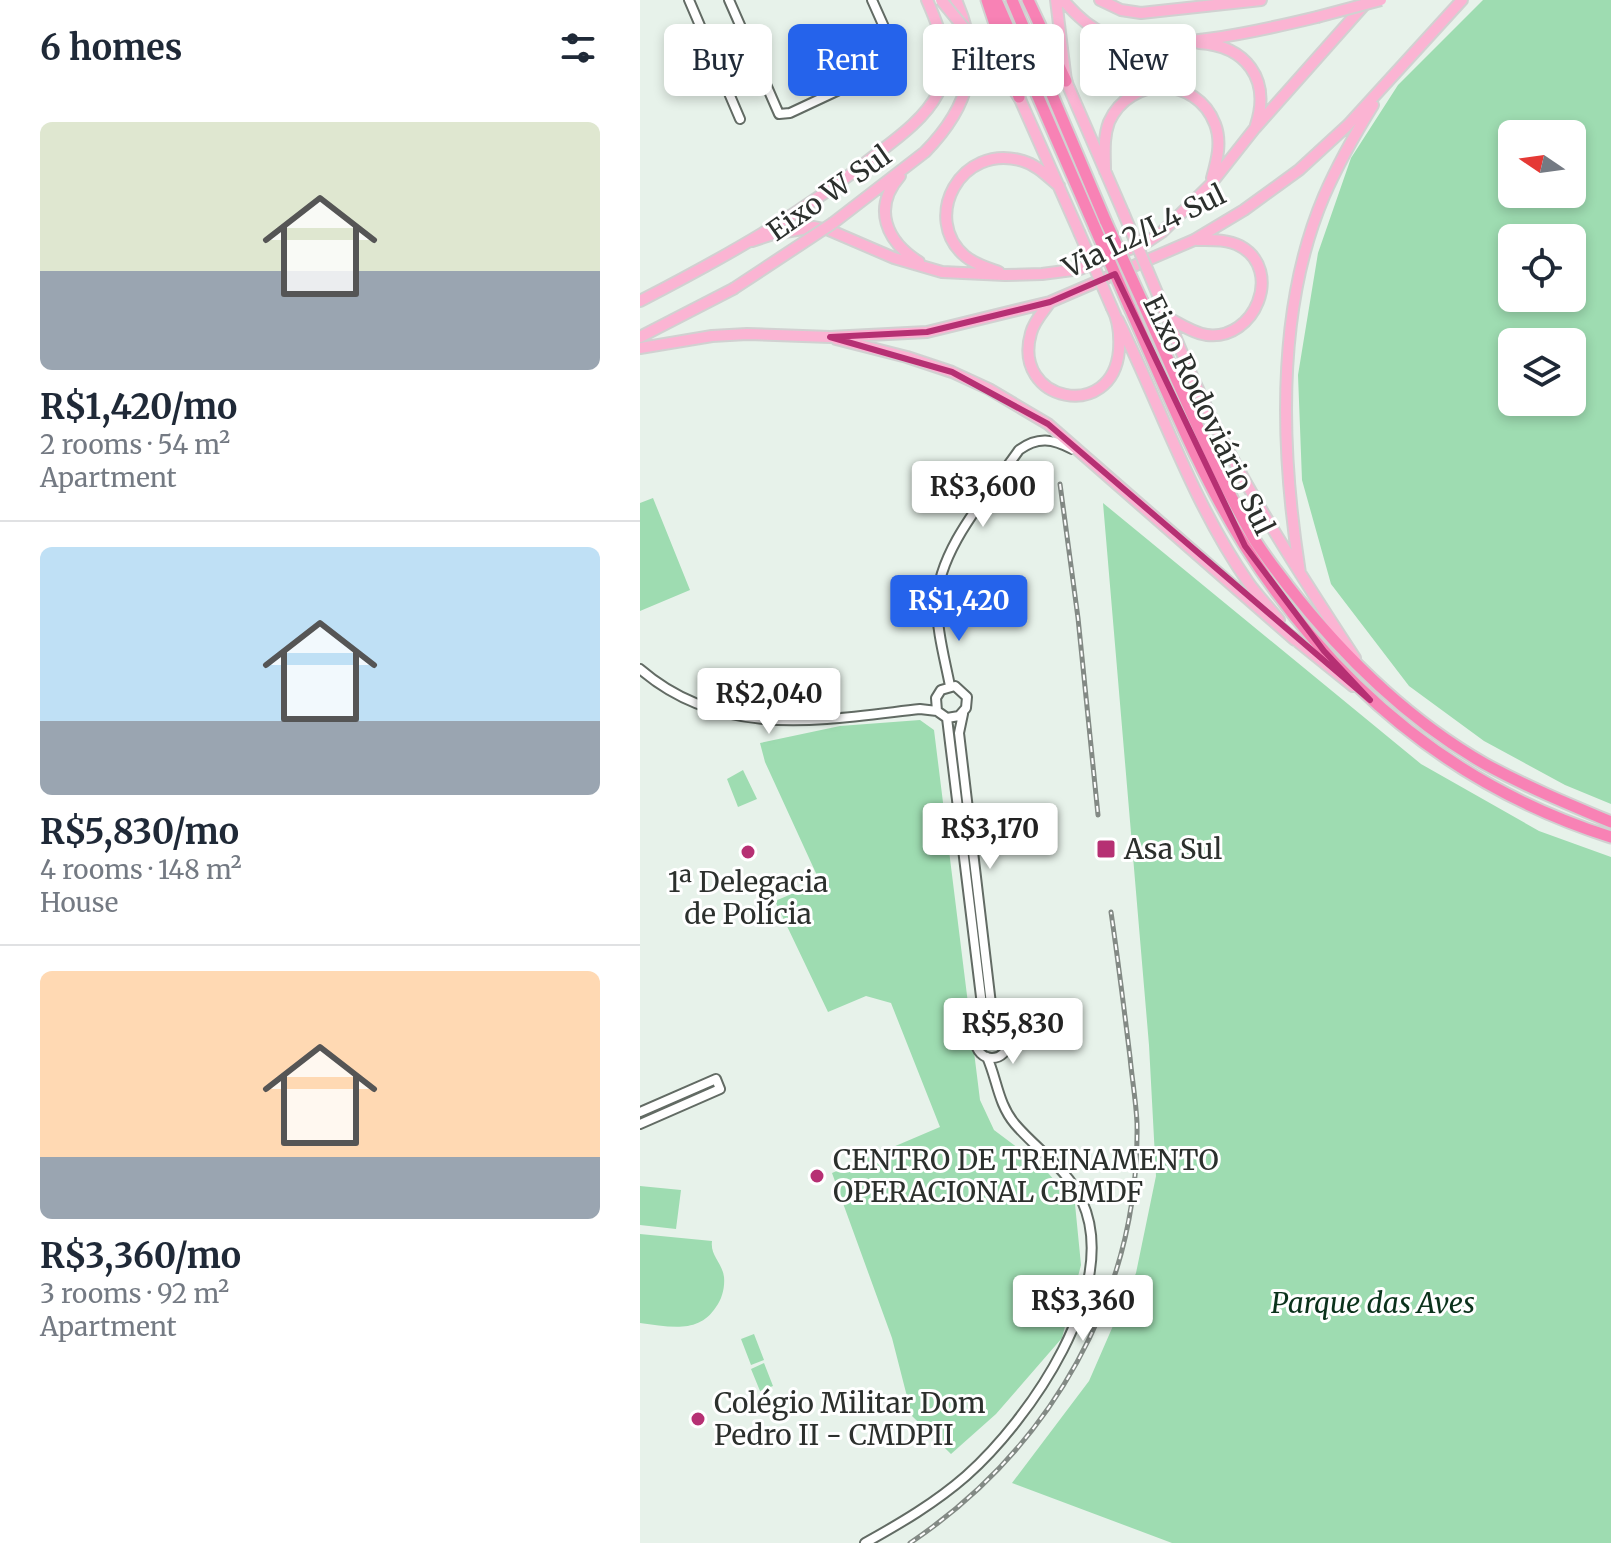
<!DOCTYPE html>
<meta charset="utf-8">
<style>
body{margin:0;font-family:Merriweather,serif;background:#f6f6f7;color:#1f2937;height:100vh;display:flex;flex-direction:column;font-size:30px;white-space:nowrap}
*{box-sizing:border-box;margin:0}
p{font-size:26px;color:#747a83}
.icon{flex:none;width:44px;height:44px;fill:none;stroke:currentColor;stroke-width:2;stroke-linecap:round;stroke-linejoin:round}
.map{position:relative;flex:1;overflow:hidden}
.sheet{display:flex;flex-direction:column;background:#fff;width:640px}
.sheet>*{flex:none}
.guide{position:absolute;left:24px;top:24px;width:760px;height:72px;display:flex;gap:16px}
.needle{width:52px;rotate:283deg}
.buttons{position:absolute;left:858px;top:120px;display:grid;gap:16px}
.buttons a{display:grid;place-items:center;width:88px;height:88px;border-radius:12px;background:#fff;box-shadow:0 4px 12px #0003;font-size:40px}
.price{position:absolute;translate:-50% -68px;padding:0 18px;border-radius:8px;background:#fff;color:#222;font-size:26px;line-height:52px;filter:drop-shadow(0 2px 4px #0008)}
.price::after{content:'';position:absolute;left:50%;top:48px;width:24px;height:18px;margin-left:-12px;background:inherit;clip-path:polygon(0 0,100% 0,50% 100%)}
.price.active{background:#2563eb;color:#fff}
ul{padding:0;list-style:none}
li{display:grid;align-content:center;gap:16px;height:424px;padding:0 40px}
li+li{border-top:2px solid #e0e1e3}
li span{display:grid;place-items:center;height:248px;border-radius:12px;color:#555}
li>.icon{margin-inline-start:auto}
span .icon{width:144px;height:144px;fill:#fffc;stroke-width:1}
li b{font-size:34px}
h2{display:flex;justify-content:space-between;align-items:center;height:96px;padding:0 40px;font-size:34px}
.tag{padding:0 28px;border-radius:12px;background:#fff;box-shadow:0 4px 12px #0003;font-size:28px;line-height:72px}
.tag.active{background:#2563eb;color:#fff}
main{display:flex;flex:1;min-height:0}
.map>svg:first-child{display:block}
.green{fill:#9edcb1;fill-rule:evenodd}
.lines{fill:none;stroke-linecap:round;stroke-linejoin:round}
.minor-casing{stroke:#626b64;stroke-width:12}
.major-casing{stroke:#d1d1d1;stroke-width:14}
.highway-casing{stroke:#d1d1d1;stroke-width:15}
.minor{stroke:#fff;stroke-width:8}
.major{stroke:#fbb4d3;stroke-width:10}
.highway{stroke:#f882b5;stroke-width:11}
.rail-casing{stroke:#838a85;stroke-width:5}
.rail{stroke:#fff;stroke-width:2;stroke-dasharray:6;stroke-linecap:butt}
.major-bridge-casing{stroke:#d1d1d1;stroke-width:14;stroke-linecap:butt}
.highway-bridge-casing{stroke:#d1d1d1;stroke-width:15;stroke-linecap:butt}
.major-bridge{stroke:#fbb4d3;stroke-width:10}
.highway-bridge{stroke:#f882b5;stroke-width:11}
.marked{fill:none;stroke:#b63073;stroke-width:6;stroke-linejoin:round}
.poi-dot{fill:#b63073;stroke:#fff;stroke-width:3}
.labels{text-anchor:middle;stroke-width:6;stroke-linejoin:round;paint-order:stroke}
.street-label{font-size:28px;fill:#2c302d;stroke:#fff}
.poi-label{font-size:28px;fill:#2c302d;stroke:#fff;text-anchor:start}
.park-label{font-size:28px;font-style:italic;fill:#0a321b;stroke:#fff}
</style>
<main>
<section class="sheet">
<h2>6 homes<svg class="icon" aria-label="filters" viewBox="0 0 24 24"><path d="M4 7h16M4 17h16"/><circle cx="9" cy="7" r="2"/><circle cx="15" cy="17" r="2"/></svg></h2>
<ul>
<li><span style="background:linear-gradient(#dfe7d0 60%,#9aa5b1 0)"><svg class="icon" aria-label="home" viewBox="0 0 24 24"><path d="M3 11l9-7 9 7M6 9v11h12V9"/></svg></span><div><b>R$1,420/mo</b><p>2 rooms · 54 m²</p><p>Apartment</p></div></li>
<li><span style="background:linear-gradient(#bfe0f5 70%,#9aa5b1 0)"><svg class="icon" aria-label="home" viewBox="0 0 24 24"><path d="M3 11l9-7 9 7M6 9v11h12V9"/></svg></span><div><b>R$5,830/mo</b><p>4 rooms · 148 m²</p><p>House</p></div></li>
<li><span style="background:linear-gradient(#ffd9b3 75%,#9aa5b1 0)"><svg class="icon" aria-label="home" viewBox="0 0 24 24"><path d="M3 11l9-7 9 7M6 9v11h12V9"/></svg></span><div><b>R$3,360/mo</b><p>3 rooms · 92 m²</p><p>Apartment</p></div></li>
</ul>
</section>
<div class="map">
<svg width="971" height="1543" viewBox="0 0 971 1543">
<rect width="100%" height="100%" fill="#e7f2ea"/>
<path class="green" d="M843,0H971V804L925,785L844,741L769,686L691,584L662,480L658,375L678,253L711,158L758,85ZM872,134H932V194H872ZM872,238H932V298H872ZM872,342H932V402H872Z
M13,498L50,590L0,611V503Z
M463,503L781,764L899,831L971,857V1543H532L372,1483L449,1381L496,1273L516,1176L509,1045Z
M280,720L294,730L340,1100L354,1130L402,1166L435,1204L441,1265L422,1338L356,1414L311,1454L272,1416L252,1338L192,1173L300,1127L251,1003L226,996L188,1012L135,901L180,882L125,762L120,743L200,726Z
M103,770L117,799L98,807L87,779Z
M0,1186L41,1190L36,1229L0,1225Z
M0,1234L72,1241C70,1256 82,1262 84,1277C85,1287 82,1299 76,1307C58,1335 28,1326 0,1323Z
M114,1334L124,1360L111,1365L101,1339Z
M124,1363L133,1386L120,1391L111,1369Z"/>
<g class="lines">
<g class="minor-casing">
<path id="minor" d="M49,0L100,119
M89,0L139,114L150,113L212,84
M232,0L257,56
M0,669C82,740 182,720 280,709L297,711
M310,686C305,660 297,632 297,606C295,552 350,492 379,450C398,436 413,439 432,449
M323,714L319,733L351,1004L361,1029
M307,718L319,716L326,708L327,697L315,686L301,690L296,698L297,711L307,718L342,1005L338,1036
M336 1042a16 16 0 1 1 32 0a16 16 0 1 1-32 0Z
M0,1112L76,1079L80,1089L0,1124
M225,1543C261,1523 295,1503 326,1476C389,1420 482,1288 442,1201C427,1168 397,1150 375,1124C358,1104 357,1079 347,1057"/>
</g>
<g class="major-casing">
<path id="major" d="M416,0L426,81L483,212
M423,0C435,14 448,27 465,34C516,56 623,30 677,17
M460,0L481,10L501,13L621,0
M559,43C606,46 631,79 616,125
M353,63L379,97L439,232
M465,171C465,155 463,138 469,122C490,75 557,76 575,124C582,142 577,160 572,178
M260,176C232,208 246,241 279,262
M193,223L285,152C330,106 343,60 316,0
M112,241L133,234L174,227L189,230L254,258L302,272L365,275L402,274L440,269L507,242L522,232L570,185L615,128L725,4
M359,272C348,268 334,264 325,256C281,219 320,142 383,161C397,165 408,177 419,186
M518,295C531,326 543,357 557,387C600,482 658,571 715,658
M0,301C85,257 162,214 238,153C259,137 285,118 298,93C314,61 300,30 287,0
M410,302C403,312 394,321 391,333C371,402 473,423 479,350C480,335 479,321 472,308
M527,317C540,324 553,333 567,335C615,341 644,270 600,246C587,239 571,240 557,240
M478,320C521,407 552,502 608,582C617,595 629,607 639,620
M0,337L93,289
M196,339L267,357L312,372L349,389L408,424L655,640
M0,348L72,336L107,334L190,337L287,332L410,302L554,240L604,210L659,170L708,125L822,0
M660,573C641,453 635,311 684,196C698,164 715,134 733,105
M651,636L713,686"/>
</g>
<g class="highway-casing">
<path id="highway" d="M347,0L379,97
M356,0L455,228
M372,0L466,222
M388,0L426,81
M502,301C538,380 570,462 613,537C623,554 636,570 648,586C702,655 768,720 845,764C885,786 928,804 971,822
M489,306C525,386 558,471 605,546C693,685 813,787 971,837"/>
</g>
<use href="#minor" class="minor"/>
<use href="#major" class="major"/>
<use href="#highway" class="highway"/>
<g class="rail-casing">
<path id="rail" d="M420,484L438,618L458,815
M270,1543C410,1449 500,1294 497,1123C496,1101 492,1079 490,1057C484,1008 478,960 471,912"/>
</g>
<use href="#rail" class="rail"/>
<g class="major-bridge-casing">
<path id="major-bridge" d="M301,0L353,63
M677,17L741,0
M483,212L518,295
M439,232L472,308
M93,289L193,223"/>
</g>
<g class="highway-bridge-casing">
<path id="highway-bridge" d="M466,222L502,301
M455,228L489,306"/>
</g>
<use href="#major-bridge" class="major-bridge"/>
<use href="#highway-bridge" class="highway-bridge"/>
</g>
<path class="marked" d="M475,274L605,546L684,651L730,700L408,424L312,372L190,337L287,332L410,302Z"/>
<g class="poi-dot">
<rect x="456" y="839" width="20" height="20" rx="4"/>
<circle cx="108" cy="852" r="8"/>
<circle cx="177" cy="1176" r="8"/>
<circle cx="58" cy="1419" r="8"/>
</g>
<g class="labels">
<g class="street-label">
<text transform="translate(189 193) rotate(-35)" y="10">Eixo W Sul</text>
<text transform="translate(504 231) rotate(-26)" y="10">Via L2/L4 Sul</text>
<text transform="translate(569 415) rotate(64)" y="10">Eixo Rodoviário Sul</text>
</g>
<g class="poi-label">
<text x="484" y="859">Asa Sul</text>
<text x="108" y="892" text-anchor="middle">1ª Delegacia<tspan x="108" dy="32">de Polícia</tspan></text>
<text x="193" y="1170">CENTRO DE TREINAMENTO<tspan x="193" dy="32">OPERACIONAL CBMDF</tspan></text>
<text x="74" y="1413">Colégio Militar Dom<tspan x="74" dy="32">Pedro II - CMDPII</tspan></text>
</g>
<g class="park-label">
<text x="733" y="1313">Parque das Aves</text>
</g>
</g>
</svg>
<div class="buttons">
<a><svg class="needle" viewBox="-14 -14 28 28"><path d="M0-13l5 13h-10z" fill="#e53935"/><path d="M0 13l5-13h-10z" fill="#747a83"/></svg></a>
<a><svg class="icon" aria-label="locate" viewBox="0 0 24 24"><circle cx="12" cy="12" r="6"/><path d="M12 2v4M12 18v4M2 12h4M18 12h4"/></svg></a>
<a><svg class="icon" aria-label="layers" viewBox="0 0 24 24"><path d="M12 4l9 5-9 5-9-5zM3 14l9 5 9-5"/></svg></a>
</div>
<b class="price" style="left:343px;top:529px">R$3,600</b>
<b class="price active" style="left:319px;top:643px">R$1,420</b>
<b class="price" style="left:129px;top:736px">R$2,040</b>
<b class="price" style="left:350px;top:871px">R$3,170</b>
<b class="price" style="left:373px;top:1066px">R$5,830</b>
<b class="price" style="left:443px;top:1343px">R$3,360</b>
<div class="guide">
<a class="tag">Buy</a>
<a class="tag active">Rent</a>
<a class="tag">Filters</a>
<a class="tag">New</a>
</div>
</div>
</main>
